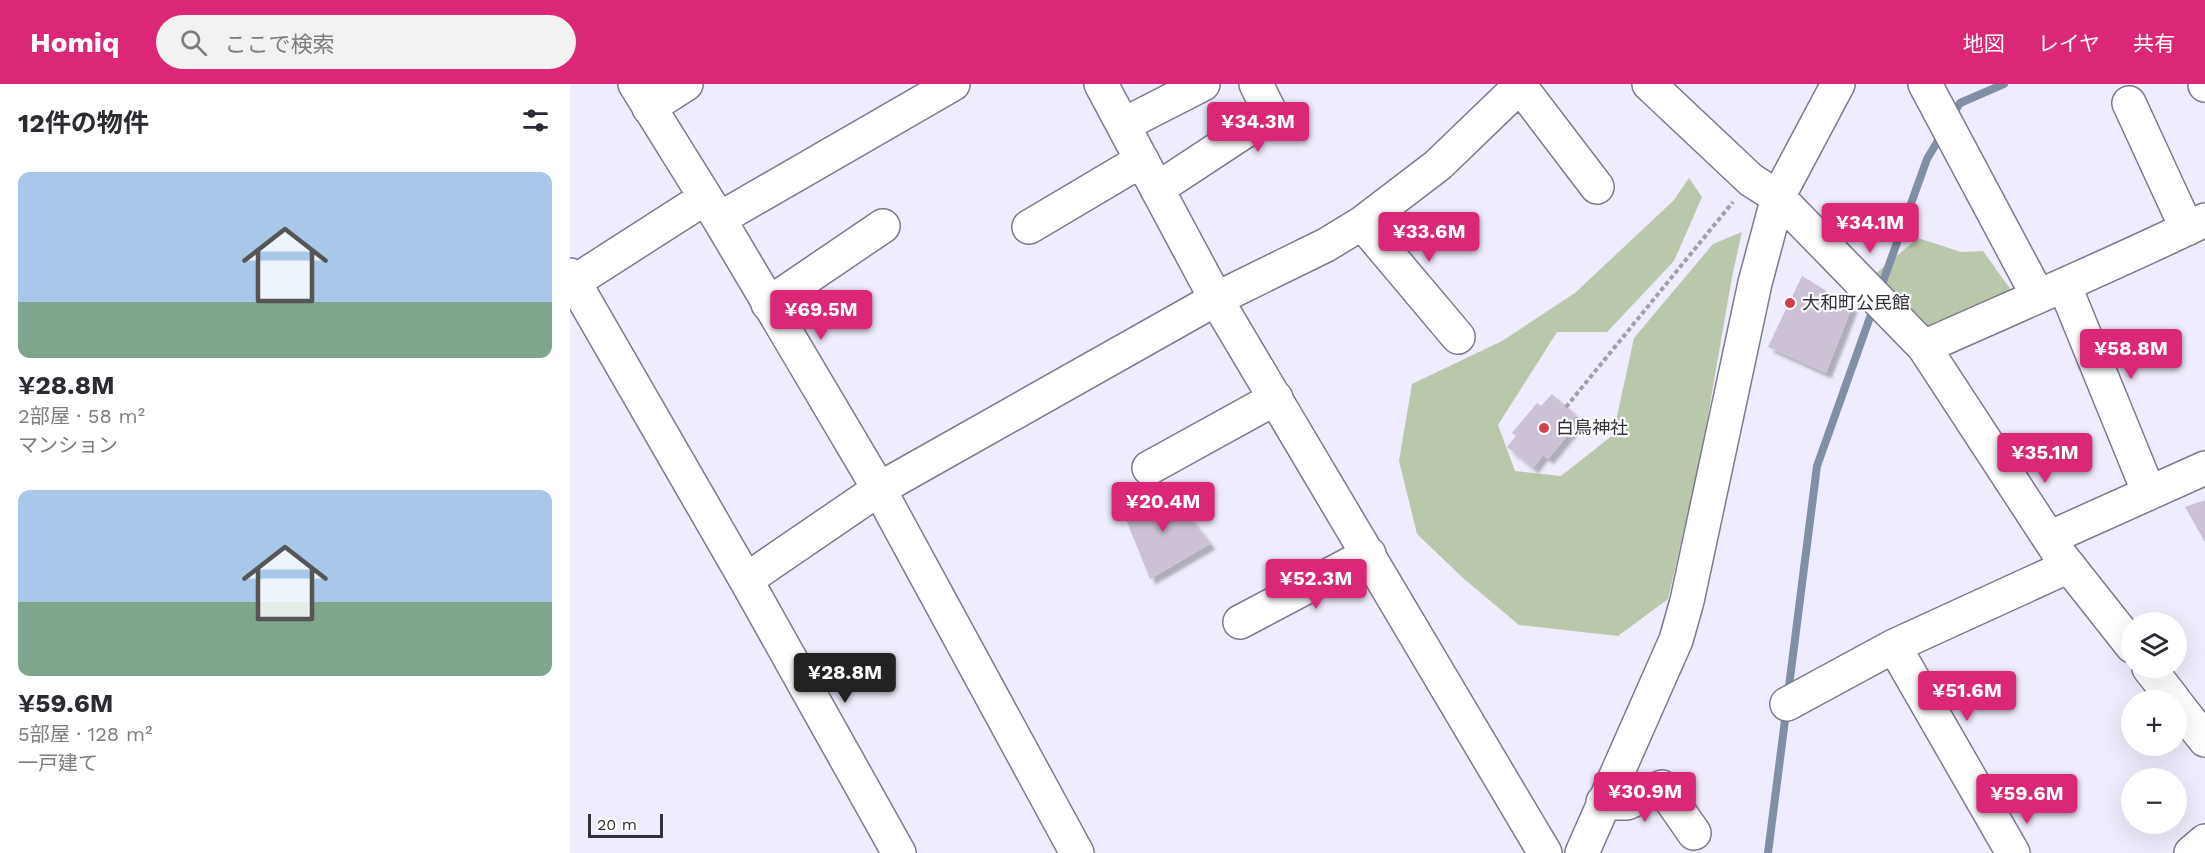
<!DOCTYPE html>
<html lang="ja">
<meta charset="utf-8">
<style>
body{margin:0;font-family:"Work Sans","Noto Sans JP",sans-serif;background:#f2f2f3;color:#2b2b33;height:100vh;display:flex;flex-direction:column;font-size:22px;white-space:nowrap}
*{box-sizing:border-box;margin:0}
p{font-size:20px;color:#7c7c81}
.icon{flex:none;width:33px;height:33px;fill:none;stroke:currentColor;stroke-width:2;stroke-linecap:round;stroke-linejoin:round}
.map{position:relative;flex:1;overflow:hidden}
.details{display:flex;flex-direction:column;background:#fff;width:570px}
.details>*{flex:none}
.controls{position:absolute;left:1551px;top:528px;display:grid;gap:12px}
.controls a{display:grid;place-items:center;width:66px;height:66px;border-radius:50%;background:#fff;box-shadow:0 6px 24px #0002;font-size:30px}
.scale{position:absolute;left:18px;bottom:15px;width:75px;box-sizing:border-box;padding-left:6px;border:3px solid #323038;border-top:0;font-size:16px;line-height:21px;white-space:nowrap;color:#323038;-webkit-text-stroke:4px #fff;paint-order:stroke}
.price{position:absolute;translate:-50% -51px;padding:0 14px;border-radius:6px;background:#db2777;color:#fff;font-size:20px;line-height:39px;filter:drop-shadow(0 2px 3px #0008)}
.price::after{content:'';position:absolute;left:50%;top:36px;width:18px;height:14px;margin-left:-9px;background:inherit;clip-path:polygon(0 0,100% 0,50% 100%)}
.price.selected{background:#222;color:#fff}
ul{padding:0;list-style:none}
li{display:grid;align-content:center;gap:12px;height:318px;padding:0 18px}
li span{display:grid;place-items:center;height:186px;border-radius:12px;color:#555}
li>.icon{margin-inline-start:auto}
span .icon{width:108px;height:108px;fill:#fffc;stroke-width:1}
li b{font-size:26px}
h2{display:flex;justify-content:space-between;align-items:center;height:72px;padding:0 18px;font-size:26px}
header{display:flex;align-items:center;gap:36px;box-sizing:border-box;height:84px;padding:0 30px;background:#db2777;color:#fff}
header strong{font-size:28px}
nav{display:flex;gap:33px;margin-inline-start:auto;font-size:21px}
.search{width:420px;height:54px;background:#f2f2f3;display:flex;align-items:center;gap:15px;box-sizing:border-box;padding:0 21px;border-radius:33px;color:#7c7c81;font-size:22px}
main{display:flex;flex:1;min-height:0}
.map>svg:first-child{display:block}
.green{fill:#b9c7aa}
.lines{fill:none;stroke-linecap:round;stroke-linejoin:round}
.stream{stroke:#818fa4;stroke-width:8}
.building{fill:#ccc1d5;filter:url(#shadow)}
.minor-casing{stroke:#7e7a8d;stroke-width:36}
.path{stroke:#a19eab;stroke-width:4;stroke-dasharray:4.5 3;stroke-linecap:butt}
.minor{stroke:#fff;stroke-width:33}
.poi-dot{fill:#d04051;stroke:#fff;stroke-width:2}
.labels{text-anchor:middle;stroke-width:4.5;stroke-linejoin:round;paint-order:stroke}
.poi-label{font-size:18px;fill:#323038;stroke:#fff;text-anchor:start}
</style>
<header>
<strong>Homiq</strong>
<div class="search"><svg class="icon" aria-label="search" viewBox="0 0 24 24"><circle cx="10" cy="10" r="6"/><path d="M15 15l6 6"/></svg>ここで検索</div>
<nav><a>地図</a><a>レイヤ</a><a>共有</a></nav>
</header>
<main>
<section class="details">
<h2>12件の物件<svg class="icon" aria-label="filters" viewBox="0 0 24 24"><path d="M4 7h16M4 17h16"/><circle cx="9" cy="7" r="2"/><circle cx="15" cy="17" r="2"/></svg></h2>
<ul>
<li><span style="background:linear-gradient(#a9c7e8 70%,#7fa58c 0)"><svg class="icon" aria-label="home" viewBox="0 0 24 24"><path d="M3 11l9-7 9 7M6 9v11h12V9"/></svg></span><div><b>¥28.8M</b><p>2部屋 · 58 m²</p><p>マンション</p></div></li>
<li><span style="background:linear-gradient(#a9c7e8 60%,#7fa58c 0)"><svg class="icon" aria-label="home" viewBox="0 0 24 24"><path d="M3 11l9-7 9 7M6 9v11h12V9"/></svg></span><div><b>¥59.6M</b><p>5部屋 · 128 m²</p><p>一戸建て</p></div></li>
</ul>
</section>
<div class="map">
<svg width="1635" height="769" viewBox="0 0 1635 769">
<defs>
<filter id="shadow"><feDropShadow dx="5.5" dy="5.5" stdDeviation="1.5" flood-color="#0004"/></filter>
</defs>
<rect width="100%" height="100%" fill="#efecfd"/>
<path class="green" d="M1119,94L1132,113L1104,177L1037,248H987L928,341L945,387L991,392L1043,351L1064,254L1143,160L1172,148L1162,193L1131,372L1098,515L1048,552L949,541L893,494L847,450L829,377L842,300L932,257L1005,209L1104,116Z
M1348,154L1391,168L1413,167L1441,206L1359,246L1304,191Z"/>
<g class="lines">
<path class="stream" d="M1382,32L1390,19L1434,0
M1310,206L1357,75L1372,50
M1218,610L1247,382L1304,222
M1198,769L1216,628"/>
</g>
<path class="building" d="M1232,192L1282,223L1256,289L1198,263Z
M982,310L1006,331L997,341L1002,346L978,375L973,371L963,384L937,363L946,352L942,349L967,319L971,322Z
M597,405L640,460L580,495L553,428Z
M1635,416V458L1615,423Z"/>
<g class="lines">
<g class="minor-casing">
<path id="minor" d="M65,0L149,135L309,405L507,769
M531,0L646,215L975,769
M1079,0L1181,96L1208,113L1354,263L1490,471L1562,562
M1355,0L1468,212
M1635,0V1
M950,2L1027,103
M1559,19L1617,145
M79,24L116,0
M553,41L633,0
M587,105L701,30L686,0
M149,135L383,0
M792,139L888,253
M459,143L572,76
M0,191L176,496L329,769
M4,198L135,114
M1495,203L1579,409
M198,220L313,142
M1354,263C1448,221 1542,181 1635,136
M579,384L706,314
M1488,450L1635,384
M176,496L309,405L646,215L756,161L792,139L868,81L952,0
M670,538L799,470
M1324,562L1443,769
M1579,584L1604,616
M1606,619L1635,656
M1217,620L1324,562L1499,482
M1033,718L1057,719L1092,703L1124,749
M1012,769L1106,556L1117,517L1185,199L1208,113L1268,0
M1621,769L1635,757"/>
</g>
<path class="path" d="M996,323L1163,118"/>
<use href="#minor" class="minor"/>
</g>
<g class="poi-dot">
<circle cx="1220" cy="219" r="6"/>
<circle cx="974" cy="344" r="6"/>
</g>
<g class="labels">
<g class="poi-label">
<text x="1232" y="225">大和町公民館</text>
<text x="986" y="350">白鳥神社</text>
</g>
</g>
</svg>
<div class="controls">
<a><svg class="icon" aria-label="layers" viewBox="0 0 24 24"><path d="M12 4l9 5-9 5-9-5zM3 14l9 5 9-5"/></svg></a>
<a>+</a>
<a>−</a>
</div>
<div class="scale">20 m</div>
<b class="price" style="left:688px;top:69px">¥34.3M</b>
<b class="price" style="left:1300px;top:170px">¥34.1M</b>
<b class="price" style="left:859px;top:179px">¥33.6M</b>
<b class="price" style="left:251px;top:257px">¥69.5M</b>
<b class="price" style="left:1561px;top:296px">¥58.8M</b>
<b class="price" style="left:1475px;top:400px">¥35.1M</b>
<b class="price" style="left:593px;top:449px">¥20.4M</b>
<b class="price" style="left:746px;top:526px">¥52.3M</b>
<b class="price selected" style="left:275px;top:620px">¥28.8M</b>
<b class="price" style="left:1397px;top:638px">¥51.6M</b>
<b class="price" style="left:1075px;top:739px">¥30.9M</b>
<b class="price" style="left:1457px;top:741px">¥59.6M</b>
</div>
</main>
